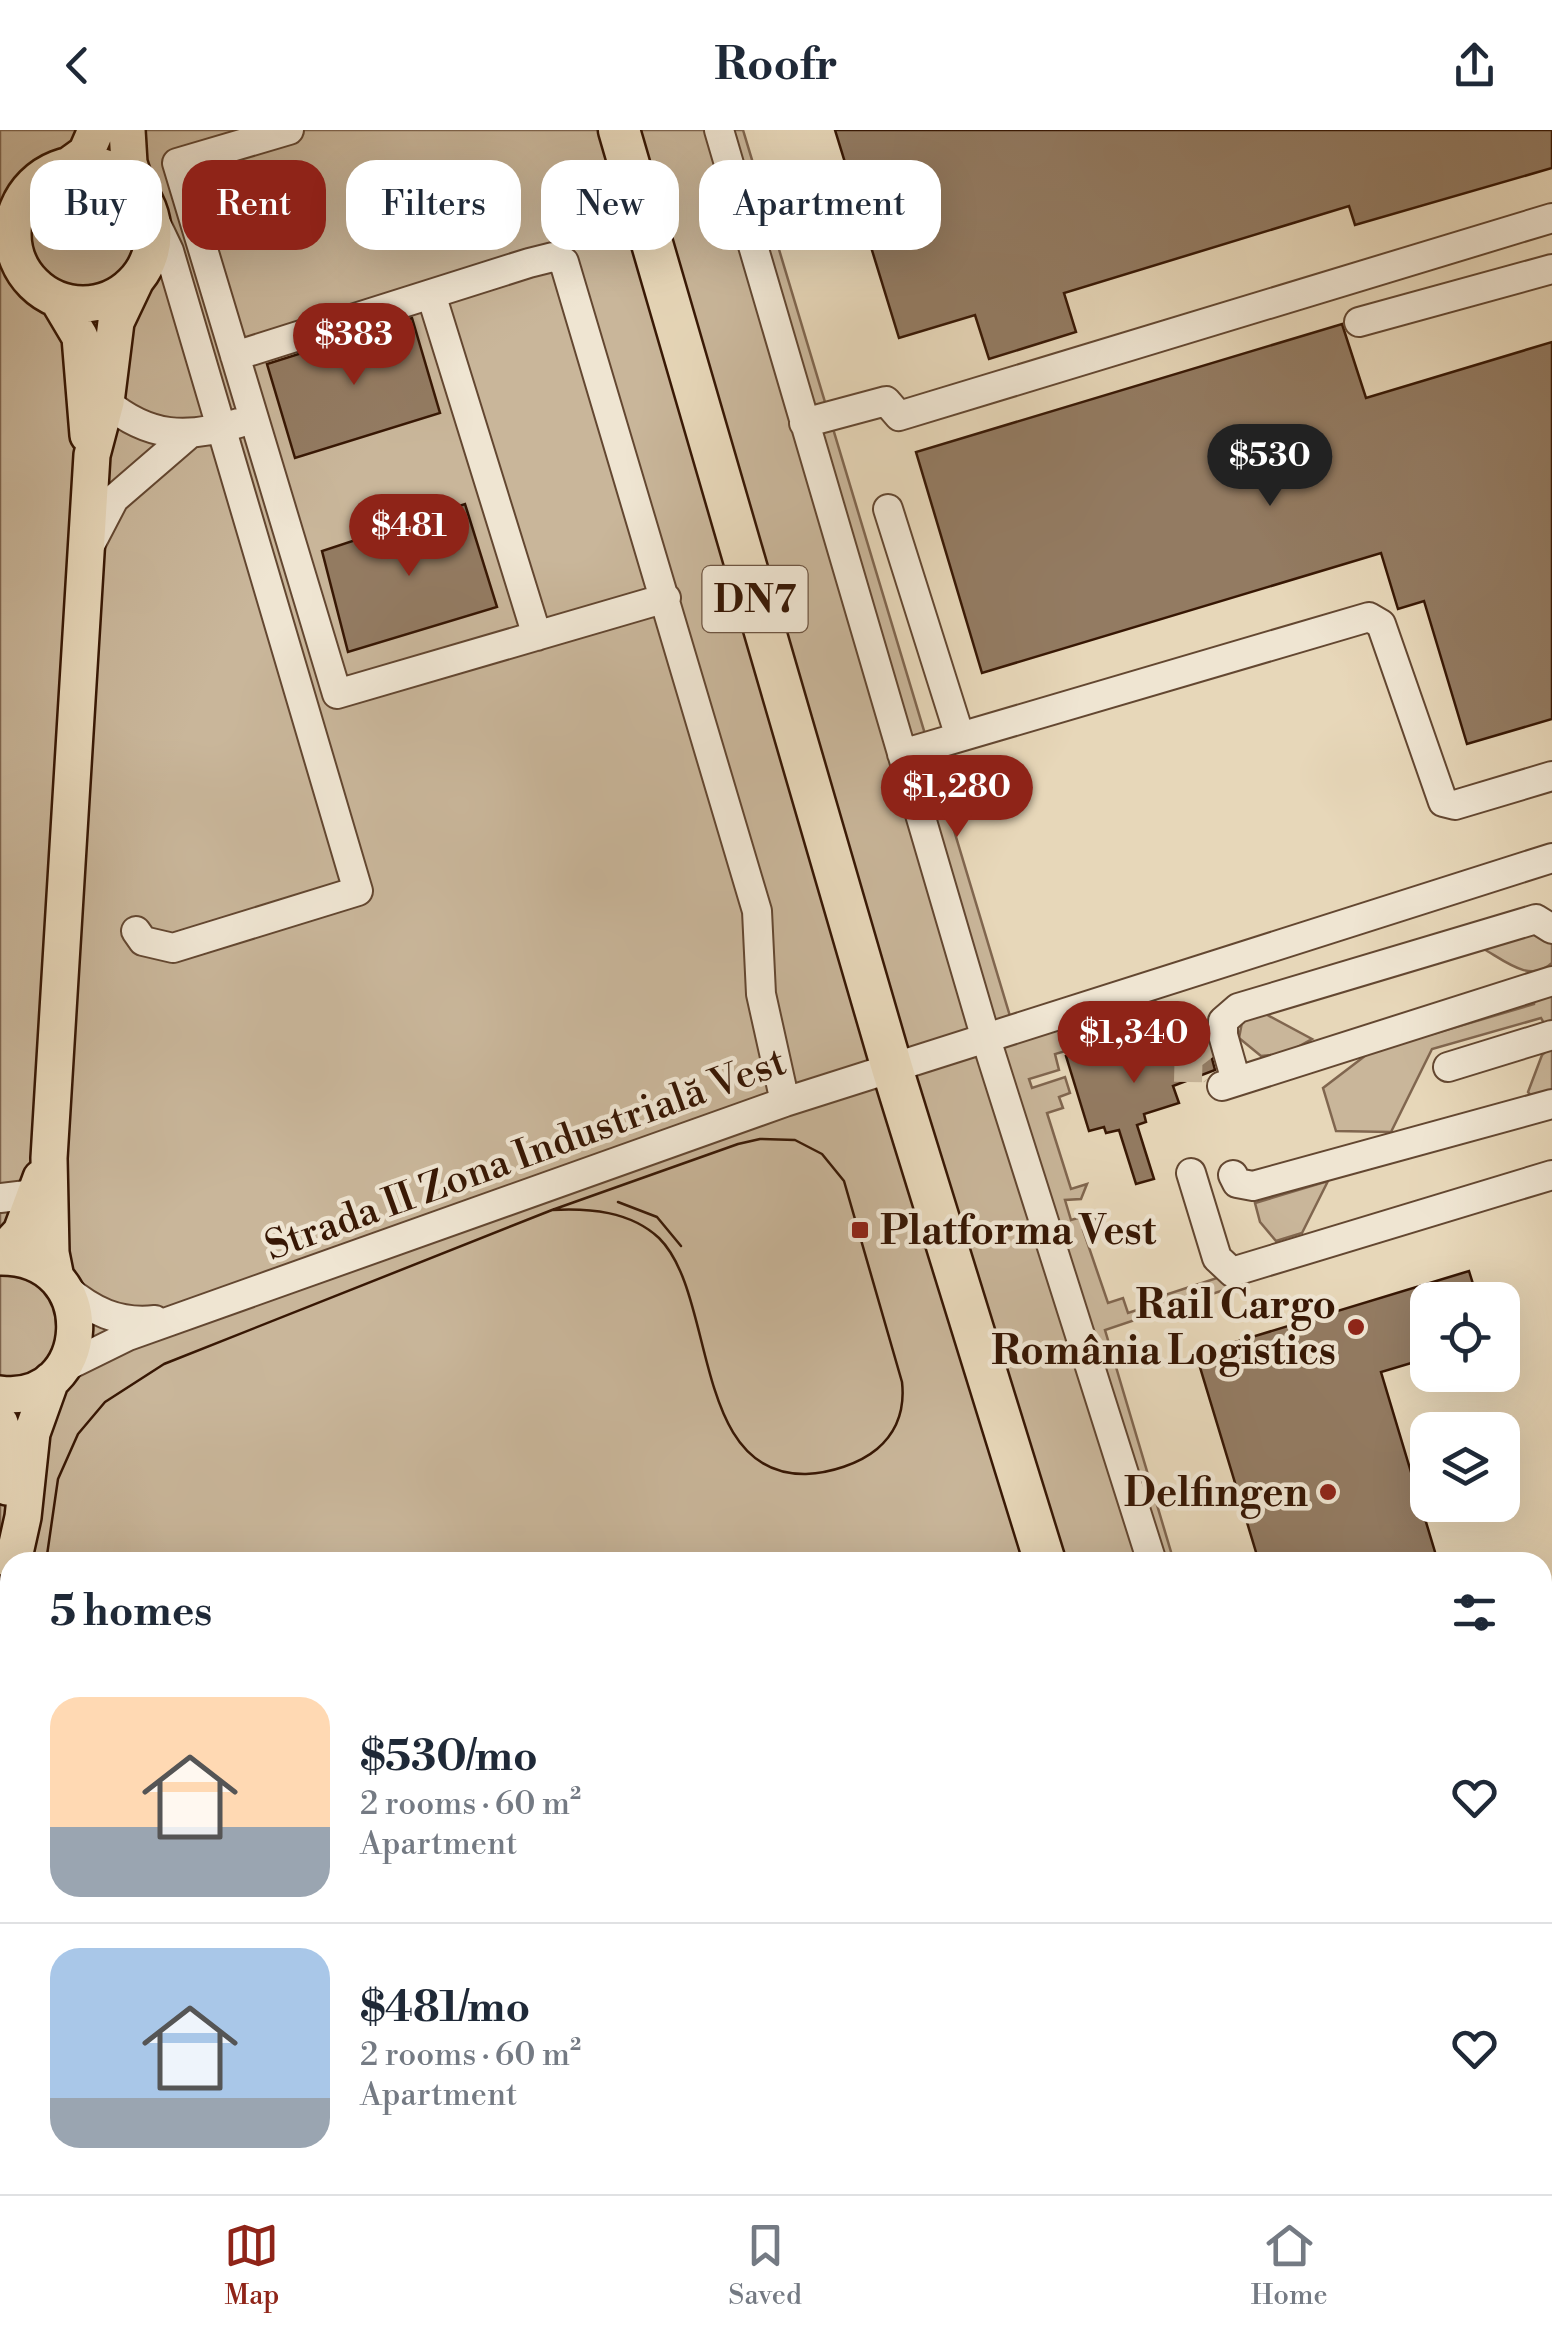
<!DOCTYPE html>
<meta charset="utf-8">
<style>
body{margin:0;font-family:"Libre Bodoni",serif;background:#f2f2f3;color:#1f2937;height:100vh;display:flex;flex-direction:column;font-size:38px;white-space:nowrap}
*{box-sizing:border-box;margin:0}
p{font-size:32px;color:#747a83}
.icon{flex:none;width:55px;height:55px;fill:none;stroke:currentColor;stroke-width:2;stroke-linecap:round;stroke-linejoin:round}
.map{position:relative;flex:1;overflow:hidden}
.drawer{position:absolute;left:0px;top:1422px;width:1552px;height:642px;display:flex;flex-direction:column;background:#fff;border-radius:30px 30px 0 0;box-shadow:0 10px 40px #0002}
.drawer>*{flex:none}
.banner{position:absolute;left:30px;top:30px;width:1000px;height:90px;display:flex;gap:20px}
.fabs{position:absolute;left:1410px;top:1152px;display:grid;gap:20px}
.fabs a{display:grid;place-items:center;width:110px;height:110px;border-radius:20px;background:#fff;box-shadow:0 10px 40px #0002;font-size:50px}
.price{position:absolute;translate:-50% -85px;padding:0 22px;border-radius:35px;background:#8f2418;color:#fff;font-size:32px;line-height:65px;filter:drop-shadow(0 2px 5px #0008)}
.price::after{content:'';position:absolute;left:50%;top:60px;width:30px;height:22px;margin-left:-15px;background:inherit;clip-path:polygon(0 0,100% 0,50% 100%)}
.price.current{background:#222;color:#fff}
ul{padding:0;list-style:none}
li{display:flex;align-items:center;gap:30px;height:250px;padding:0 50px}
li+li{border-top:2px solid #e0e1e3}
li span{display:grid;place-items:center;flex:none;width:280px;height:200px;border-radius:30px;color:#555}
li>.icon{margin-inline-start:auto}
span .icon{width:120px;height:120px;fill:#fffc;stroke-width:1}
li b{font-size:42px}
h2{display:flex;justify-content:space-between;align-items:center;height:120px;padding:0 50px;font-size:42px}
.chip{padding:0 35px;border-radius:30px;background:#fff;box-shadow:0 10px 40px #0002;font-size:35px;line-height:90px}
.chip.current{background:#8f2418;color:#fff}
header{display:flex;justify-content:space-between;align-items:center;height:130px;padding:0 50px;background:#fff;font-size:45px;font-weight:700}
.dock{display:flex;justify-content:space-around;align-items:center;height:140px;border-top:2px solid #e0e1e3;background:#fff;font-size:28px;color:#747a83}
.dock a{display:grid;justify-items:center;gap:5px}
.dock .current{color:#8f2418}
.map>svg:first-child{display:block}
.green{fill:#c9b69a;stroke:#80664f;stroke-width:2.5}
.building{fill:#937b62;stroke:#371704;stroke-width:2.5}
.lines{fill:none;stroke-linecap:round;stroke-linejoin:round}
.minor-tunnel{stroke:#c4b195;stroke-width:28;stroke-dasharray:28 14;stroke-linecap:butt}
.minor-casing{stroke:#634731;stroke-width:32}
.major-casing{stroke:#371704;stroke-width:40}
.highway-casing{stroke:#371704;stroke-width:45}
.minor{stroke:#efe5d2;stroke-width:28}
.major{stroke:#e7d7b9;stroke-width:35}
.highway{stroke:#e7d7b9;stroke-width:40}
.tram{stroke:#371704;stroke-width:2.5}
.poi-dot{fill:#8f2418;stroke:#efe5d2;stroke-width:4}
.labels{text-anchor:middle;stroke-width:9;stroke-linejoin:round;paint-order:stroke}
.shield{fill:#efe5d2;stroke:#6e5542;stroke-width:2.5}
.shield-label{font-size:38px;font-weight:bold;fill:#371704}
.street-label{font-size:40px;fill:#371704;stroke:#efe5d2}
.poi-label{font-size:40px;font-weight:bold;fill:#371704;stroke:#efe5d2;text-anchor:end}
</style>
<header><svg class="icon" aria-label="back" viewBox="0 0 24 24"><path d="M15 5l-7 7 7 7"/></svg>Roofr<svg class="icon" aria-label="share" viewBox="0 0 24 24"><path d="M12 15V3M7 8l5-5 5 5M5 13v7h14v-7"/></svg></header>
<div class="map">
<svg width="1552" height="2064" viewBox="0 0 1552 2064">
<rect width="100%" height="100%" fill="#e7d7b9"/>
<filter id="stains"><feTurbulence type="fractalNoise" baseFrequency=".002" numOctaves="4"/><feColorMatrix values="0 0 0 0 .2 0 0 0 0 .09 0 0 0 0 .02 0 0 0 .5 -.17"/></filter>
<radialGradient id="worn" r=".72"><stop offset=".6" stop-color="#630" stop-opacity="0"/><stop offset="1" stop-color="#630" stop-opacity=".3"/></radialGradient>
<path class="green" d="M0,0H743L1016,906L1146,865L1161,875L1171,912L1163,914L1157,894L1055,924L1059,940L1029,949L1032,958L1065,947L1070,963L1059,967L1063,978L1047,983L1071,1059L1087,1054L1081,1069L1065,1070L1071,1090L1089,1085L1098,1090L1083,1100L1108,1173L1123,1168L1128,1183L1143,1178L1138,1163L1155,1157L1159,1167L1226,1145L1230,1158L1105,1200L1174,1432H10V2055H1362L1364,2064H0Z
M1533,795L1552,807V833C1530,854 1504,830 1482,818Z
M1552,860V892L1545,895L1541,888L1432,919L1391,1002L1336,1001L1323,958L1395,903L1399,914L1534,874L1535,865Z
M1258,880L1312,909L1285,924L1261,926L1239,908L1243,887Z
M1552,916V962L1532,967L1528,962L1542,925Z
M1328,1051L1302,1103L1276,1111L1260,1092L1255,1073Z"/>
<path class="building" d="M835,0H1552V38L1355,95L1349,76L1064,163L1076,202L989,229L975,185L899,208Z
M412,188L440,283L295,328L267,234Z
M1342,194L1366,268L1552,212V589L1467,614L1424,471L1398,479L1381,423L982,543L916,322Z
M465,374L497,477L348,522L322,421Z
M1154,899L1160,919L1206,906L1215,940L1173,956L1179,973L1144,984L1146,992L1137,995L1154,1049L1136,1054L1119,1000L1106,1003L1104,997L1089,1001L1066,926Z
M1469,1141L1478,1170H1428V1228L1381,1242L1438,1432H1259L1196,1224Z"/>
<g class="lines">
<path class="minor-tunnel" d="M1189,910L1215,944
M1188,952L1189,910"/>
<g class="minor-casing">
<path id="minor" d="M289,0L177,33L337,564L666,468
M719,0L986,909L1152,1432
M431,164L537,506
M1359,192L1552,139
M235,226L529,133L553,127L564,132L757,781L761,864L785,972
M106,272C149,308 187,309 239,293
M804,293L886,271L899,286L1552,88
M888,379L960,607
M90,415L114,369L187,306
M902,624L1369,487L1381,494L1443,672L1455,675L1552,646
M136,801L143,811L173,818L358,761L169,121L149,79
M1448,937L1552,905
M1236,951L1223,905V891L1238,878L1536,789L1552,799
M1222,956L1552,851
M1191,1043L1217,1128L1232,1142L1552,1045
M1233,1045L1237,1053L1253,1056L1552,974
M0,1068L35,1064
M65,1158C92,1181 118,1194 155,1190
M61,1239L128,1206L785,972L1552,728
M1542,1518L1552,1515
M1542,1776L1552,1773
M1343,2055L1346,2064
M1411,2055H1412
M1008,2064L1009,2055"/>
</g>
<g class="major-casing">
<path id="major" d="M127,0L129,33L138,61
M13 104a70 70 0 1 1 140 0a70 70 0 1 1-140 0Z
M68,36L86,23L96,0
M58,170L80,207L88,305
M0,1125L21,1102L41,1048
M0,1127C105,1126 94,1276 0,1264
M56,1148L51,1123L49,1028L92,325L106,272L116,192L135,152
M0,1293L9,1322L7,1357
M13,1432L23,1387L32,1303L51,1250
M0,1626L10,1477"/>
</g>
<g class="highway-casing">
<path id="highway" d="M619,0L892,938L1045,1432
M1239,2055L1242,2064"/>
</g>
<use href="#minor" class="minor"/>
<use href="#major" class="major"/>
<use href="#highway" class="highway"/>
<path class="tram" d="M618,1072L657,1087L681,1116
M46,1432L58,1349L78,1304L105,1272L164,1234L552,1080L738,1014L760,1009L795,1010L822,1024L844,1051L902,1252C905,1279 898,1301 877,1319C859,1334 830,1343 806,1344C691,1346 717,1165 659,1108C630,1081 589,1078 552,1080
M2,2064L10,1949"/>
</g>
<g class="poi-dot">
<rect x="850" y="1090" width="20" height="20" rx="5"/>
<circle cx="1356" cy="1197" r="10"/>
<circle cx="1328" cy="1362" r="10"/>
</g>
<g class="labels">
<rect class="shield" x="702.5" y="436" width="105" height="66" rx="8"/>
<g class="shield-label">
<text x="755" y="482">DN7</text>
</g>
<g class="street-label">
<text transform="translate(525 1023) rotate(-20)" y="14">Strada II Zona Industrială Vest</text>
</g>
<g class="poi-label">
<text x="880" y="1114" text-anchor="start">Platforma Vest</text>
<text x="1336" y="1188">Rail Cargo<tspan x="1336" dy="46">România Logistics</tspan></text>
<text x="1308" y="1376">Delfingen</text>
</g>
</g>
<rect width="100%" height="100%" filter="url(#stains)"/>
<rect width="100%" height="100%" fill="url(#worn)"/>
</svg>
<div class="fabs">
<a><svg class="icon" aria-label="locate" viewBox="0 0 24 24"><circle cx="12" cy="12" r="6"/><path d="M12 2v4M12 18v4M2 12h4M18 12h4"/></svg></a>
<a><svg class="icon" aria-label="layers" viewBox="0 0 24 24"><path d="M12 4l9 5-9 5-9-5zM3 14l9 5 9-5"/></svg></a>
</div>
<b class="price" style="left:354px;top:258px">$383</b>
<b class="price current" style="left:1270px;top:379px">$530</b>
<b class="price" style="left:409px;top:449px">$481</b>
<b class="price" style="left:957px;top:710px">$1,280</b>
<b class="price" style="left:1134px;top:956px">$1,340</b>
<div class="banner">
<a class="chip">Buy</a>
<a class="chip current">Rent</a>
<a class="chip">Filters</a>
<a class="chip">New</a>
<a class="chip">Apartment</a>
</div>
<section class="drawer">
<h2>5 homes<svg class="icon" aria-label="filters" viewBox="0 0 24 24"><path d="M4 7h16M4 17h16"/><circle cx="9" cy="7" r="2"/><circle cx="15" cy="17" r="2"/></svg></h2>
<ul>
<li><span style="background:linear-gradient(#ffd9b3 65%,#9aa5b1 0)"><svg class="icon" aria-label="home" viewBox="0 0 24 24"><path d="M3 11l9-7 9 7M6 9v11h12V9"/></svg></span><div><b>$530/mo</b><p>2 rooms · 60 m²</p><p>Apartment</p></div><svg class="icon" aria-label="heart" viewBox="0 0 24 24"><path d="M12 20l-8-8c-3-5 5-10 8-4 3-6 11-1 8 4z"/></svg></li>
<li><span style="background:linear-gradient(#a9c7e8 75%,#9aa5b1 0)"><svg class="icon" aria-label="home" viewBox="0 0 24 24"><path d="M3 11l9-7 9 7M6 9v11h12V9"/></svg></span><div><b>$481/mo</b><p>2 rooms · 60 m²</p><p>Apartment</p></div><svg class="icon" aria-label="heart" viewBox="0 0 24 24"><path d="M12 20l-8-8c-3-5 5-10 8-4 3-6 11-1 8 4z"/></svg></li>
</ul>
</section>
</div>
<nav class="dock">
<a class="current"><svg class="icon" aria-label="map" viewBox="0 0 24 24"><path d="M3 6l6-2 6 2 6-2v14l-6 2-6-2-6 2zM9 4v14M15 6v14"/></svg>Map</a>
<a><svg class="icon" aria-label="saved" viewBox="0 0 24 24"><path d="M7 4h10v16l-5-4-5 4z"/></svg>Saved</a>
<a><svg class="icon" aria-label="home" viewBox="0 0 24 24"><path d="M3 11l9-7 9 7M6 9v11h12V9"/></svg>Home</a>
</nav>
